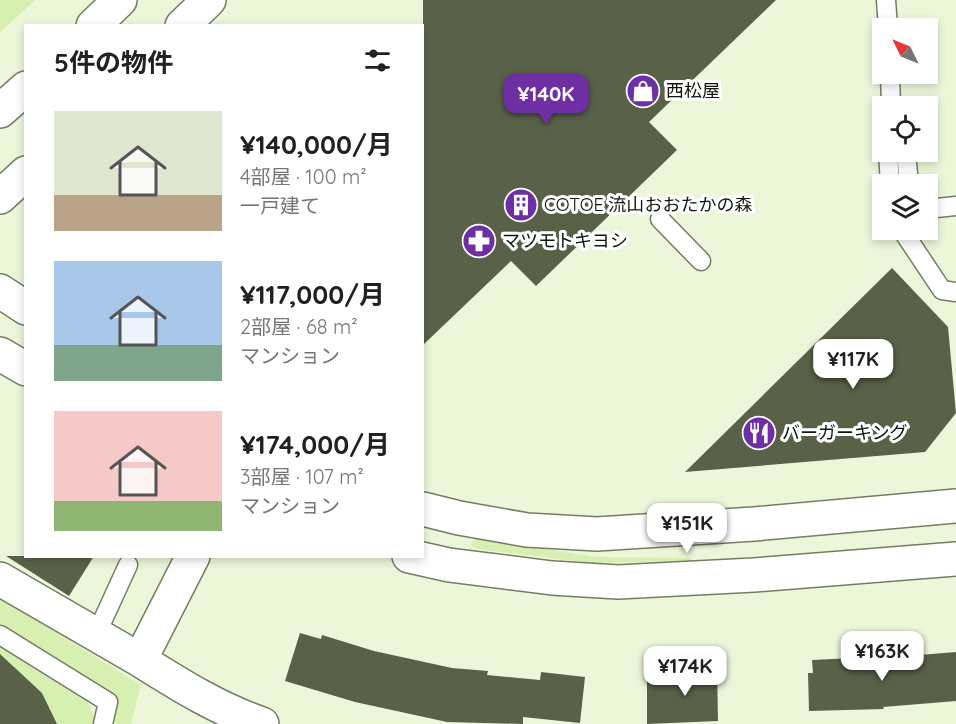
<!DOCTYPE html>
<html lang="ja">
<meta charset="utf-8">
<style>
body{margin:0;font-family:Quicksand,"Noto Sans JP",sans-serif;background:#f2f2f2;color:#202124;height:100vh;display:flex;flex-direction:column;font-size:22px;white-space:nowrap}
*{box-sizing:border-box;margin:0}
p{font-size:20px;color:#757577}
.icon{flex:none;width:33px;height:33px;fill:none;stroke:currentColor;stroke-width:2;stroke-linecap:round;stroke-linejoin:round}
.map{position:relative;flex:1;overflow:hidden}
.side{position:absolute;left:24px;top:24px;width:400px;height:534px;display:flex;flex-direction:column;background:#fff;border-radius:0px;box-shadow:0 3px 9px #0003}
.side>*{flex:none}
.needle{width:39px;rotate:313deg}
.fabs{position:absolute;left:872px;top:18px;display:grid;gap:12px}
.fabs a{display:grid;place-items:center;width:66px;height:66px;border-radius:0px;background:#fff;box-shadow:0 3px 9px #0003;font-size:30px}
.price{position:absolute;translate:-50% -51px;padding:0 14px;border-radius:12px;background:#fff;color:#222;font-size:20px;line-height:39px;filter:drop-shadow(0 2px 3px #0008)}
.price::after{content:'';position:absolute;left:50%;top:36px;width:18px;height:14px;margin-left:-9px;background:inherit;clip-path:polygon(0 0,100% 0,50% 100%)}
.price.on{background:#6e2ea4;color:#fff}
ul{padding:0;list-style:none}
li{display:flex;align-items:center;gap:18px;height:150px;padding:0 30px}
li span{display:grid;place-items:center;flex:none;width:168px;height:120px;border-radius:0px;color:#555}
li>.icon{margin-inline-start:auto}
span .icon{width:72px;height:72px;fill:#fffc;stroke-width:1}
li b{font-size:26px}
h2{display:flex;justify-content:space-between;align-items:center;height:72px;padding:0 30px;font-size:26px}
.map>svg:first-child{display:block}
.green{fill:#d7efb0}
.building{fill:#596249}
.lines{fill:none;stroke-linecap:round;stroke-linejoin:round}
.service-casing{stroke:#737d63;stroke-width:21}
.minor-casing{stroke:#737d63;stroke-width:36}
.tertiary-casing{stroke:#737d63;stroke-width:36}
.primary-casing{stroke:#737d63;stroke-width:36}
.service{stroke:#fff;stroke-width:18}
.minor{stroke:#fff;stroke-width:33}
.tertiary{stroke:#fff;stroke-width:33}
.primary{stroke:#fff;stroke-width:33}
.labels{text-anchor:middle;stroke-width:6;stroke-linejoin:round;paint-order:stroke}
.poi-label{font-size:18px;fill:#11150b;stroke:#fff;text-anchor:start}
</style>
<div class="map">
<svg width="956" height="724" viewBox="0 0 956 724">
<rect width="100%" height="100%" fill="#ecf7da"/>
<path class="green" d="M0,0H35L0,33Z
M476,539L598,557L691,558V561L591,563L477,549L471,545L472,542Z
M0,598L141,685L131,724H110L117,699L0,627Z
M0,644L86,696L95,720L94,724H57L42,693L0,663Z"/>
<path class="building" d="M423,0H776L649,122L677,150L536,286L511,261L423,345Z
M892,268L948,327L956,413L925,452L685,472Z
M6,556H94L69,596Z
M300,633L321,639L322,635L374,651L452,668L488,671L487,675L540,680L541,672L585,677L580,723L523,717V724L447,722L355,702L285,681Z
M882,652V658L956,652V701L883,707L884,709L809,711L808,673H813L812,660L853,658V653Z
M0,654L42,693L57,724H0Z
M689,663H717L718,721L647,724V679L690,678Z"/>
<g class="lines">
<g class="service-casing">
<path id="service" d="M886,0L888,28
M890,74L891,106
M888,152L890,184
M906,152L909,184
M927,209L956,206
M660,219L701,261
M902,230L942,290L956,292
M0,635L108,702L103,724
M96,635L128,565"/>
</g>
<g class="minor-casing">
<path id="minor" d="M0,579L140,660L193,556
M140,660C180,685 218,709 262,724"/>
</g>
<g class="tertiary-casing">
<path id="tertiary" d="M0,291L26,308
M0,354L26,369
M423,509L459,518L527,530L597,534L754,524L956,506
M409,556L449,565L552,578L618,582L754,575L956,559"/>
</g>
<g class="primary-casing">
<path id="primary" d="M93,26L120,0
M182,26L209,0
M0,111L26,88
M0,197L26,173"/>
</g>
<use href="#service" class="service"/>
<use href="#minor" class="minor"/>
<use href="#tertiary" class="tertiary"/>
<use href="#primary" class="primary"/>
</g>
<defs>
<g id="shop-disc" transform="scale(1.725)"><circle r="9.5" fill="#6e2ea4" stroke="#fff"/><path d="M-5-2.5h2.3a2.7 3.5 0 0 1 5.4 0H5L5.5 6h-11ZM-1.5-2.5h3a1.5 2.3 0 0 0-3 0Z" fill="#fff"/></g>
<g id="building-disc" transform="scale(1.725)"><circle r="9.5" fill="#6e2ea4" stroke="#fff"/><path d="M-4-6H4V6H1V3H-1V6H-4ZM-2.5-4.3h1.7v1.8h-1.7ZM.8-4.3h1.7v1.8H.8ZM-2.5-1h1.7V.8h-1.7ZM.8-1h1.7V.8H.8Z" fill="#fff"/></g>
<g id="pharmacy-disc" transform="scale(1.725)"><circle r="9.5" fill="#6e2ea4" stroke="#fff"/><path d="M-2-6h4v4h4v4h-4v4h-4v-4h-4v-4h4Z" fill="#fff"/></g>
<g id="restaurant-disc" transform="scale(1.725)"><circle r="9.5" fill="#6e2ea4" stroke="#fff"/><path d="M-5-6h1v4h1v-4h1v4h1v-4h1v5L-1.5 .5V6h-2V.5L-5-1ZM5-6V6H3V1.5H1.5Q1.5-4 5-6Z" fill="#fff"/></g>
</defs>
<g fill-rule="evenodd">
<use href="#shop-disc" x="643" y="91"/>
<use href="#building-disc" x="521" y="205"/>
<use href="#pharmacy-disc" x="479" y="241"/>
<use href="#restaurant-disc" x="759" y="433"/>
</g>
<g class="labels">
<g class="poi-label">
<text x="666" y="97">西松屋</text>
<text x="544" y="211">COTOE 流山おおたかの森</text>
<text x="502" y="247">マツモトキヨシ</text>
<text x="782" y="439">バーガーキング</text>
</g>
</g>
</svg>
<div class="fabs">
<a><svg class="needle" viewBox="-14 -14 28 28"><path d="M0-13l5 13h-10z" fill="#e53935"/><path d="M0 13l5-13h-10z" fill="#757577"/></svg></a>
<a><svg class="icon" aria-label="locate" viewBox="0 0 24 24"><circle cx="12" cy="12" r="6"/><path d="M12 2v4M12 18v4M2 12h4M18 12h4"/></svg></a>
<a><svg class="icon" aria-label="layers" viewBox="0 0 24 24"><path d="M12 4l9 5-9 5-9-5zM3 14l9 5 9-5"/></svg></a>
</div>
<b class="price on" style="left:546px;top:125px">¥140K</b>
<b class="price" style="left:853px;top:390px">¥117K</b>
<b class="price" style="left:687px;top:554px">¥151K</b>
<b class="price" style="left:882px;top:682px">¥163K</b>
<b class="price" style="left:685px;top:697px">¥174K</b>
<section class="side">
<h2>5件の物件<svg class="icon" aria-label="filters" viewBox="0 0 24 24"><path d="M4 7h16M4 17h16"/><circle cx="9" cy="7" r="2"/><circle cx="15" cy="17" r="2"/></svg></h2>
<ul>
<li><span style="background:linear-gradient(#dfe7d0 70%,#b9a48a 0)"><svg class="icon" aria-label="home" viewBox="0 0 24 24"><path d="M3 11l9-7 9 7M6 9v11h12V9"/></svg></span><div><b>¥140,000/月</b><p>4部屋 · 100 m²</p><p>一戸建て</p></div></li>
<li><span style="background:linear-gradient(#a9c7e8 70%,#7fa58c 0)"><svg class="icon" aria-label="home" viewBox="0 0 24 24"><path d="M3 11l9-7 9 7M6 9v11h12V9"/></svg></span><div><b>¥117,000/月</b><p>2部屋 · 68 m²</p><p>マンション</p></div></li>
<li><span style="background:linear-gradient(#f6c9c9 75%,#8fb573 0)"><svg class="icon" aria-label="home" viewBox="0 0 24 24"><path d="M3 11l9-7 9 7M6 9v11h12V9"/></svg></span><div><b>¥174,000/月</b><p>3部屋 · 107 m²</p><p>マンション</p></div></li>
</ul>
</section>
</div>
